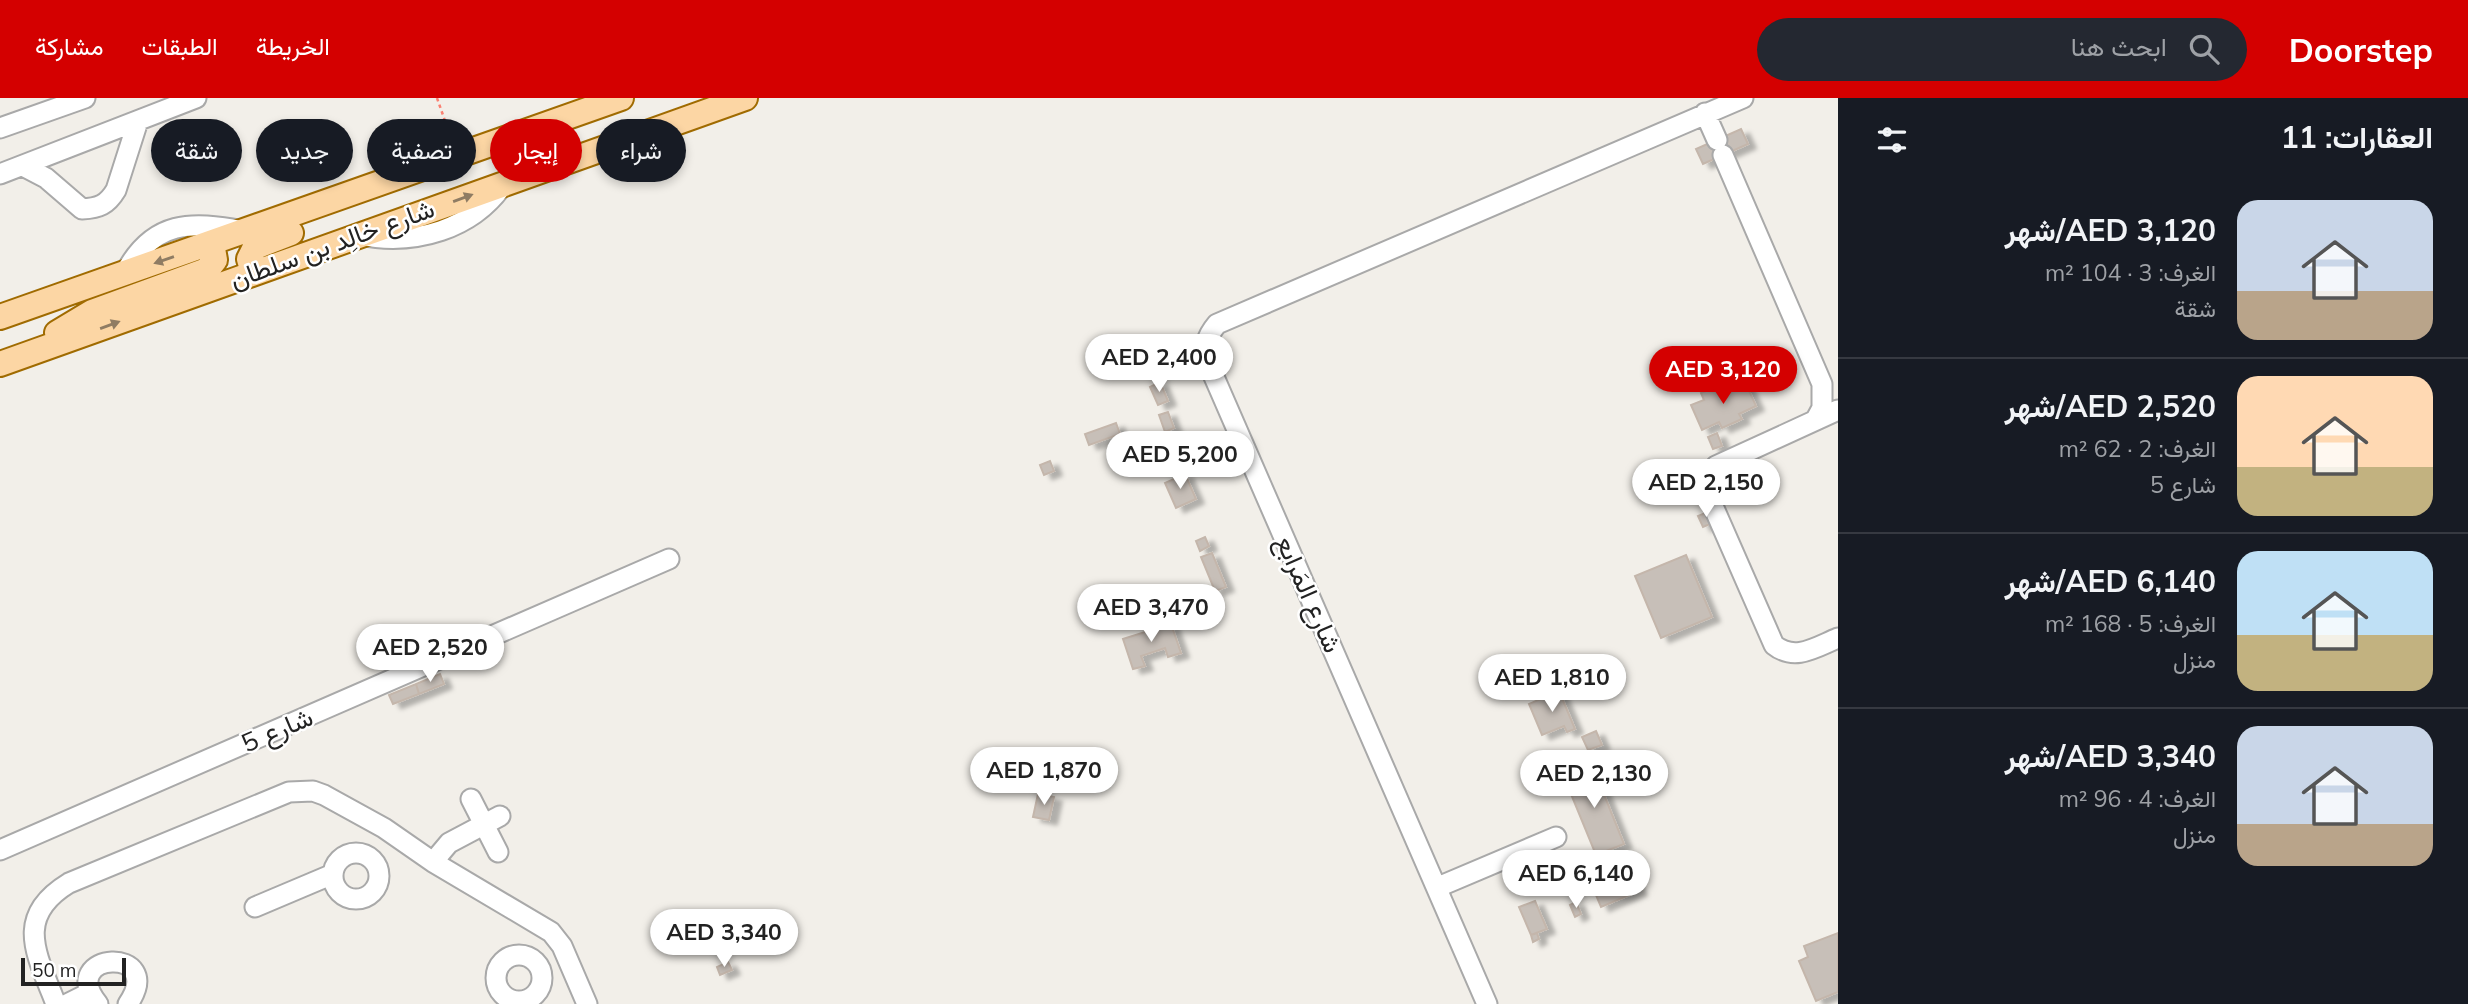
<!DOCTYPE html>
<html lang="ar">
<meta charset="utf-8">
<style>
body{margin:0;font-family:Mulish,Vazirmatn,sans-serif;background:#242831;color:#f1f3f6;direction:rtl;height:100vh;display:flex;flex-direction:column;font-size:26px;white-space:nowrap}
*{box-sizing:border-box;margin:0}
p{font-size:23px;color:#9ea1a6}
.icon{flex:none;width:38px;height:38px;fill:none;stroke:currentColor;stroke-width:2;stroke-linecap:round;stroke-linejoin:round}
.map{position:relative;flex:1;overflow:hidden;direction:ltr}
.panel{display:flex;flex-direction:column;background:#171b24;width:630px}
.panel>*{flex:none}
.banner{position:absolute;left:21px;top:21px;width:665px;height:63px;direction:rtl;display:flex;gap:14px}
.scale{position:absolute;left:21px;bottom:18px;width:105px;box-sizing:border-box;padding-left:7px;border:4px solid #222;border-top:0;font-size:19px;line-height:24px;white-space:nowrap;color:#222;-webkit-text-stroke:5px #fff;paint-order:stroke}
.price{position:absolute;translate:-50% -60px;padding:0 16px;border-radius:24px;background:#fff;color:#222;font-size:23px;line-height:46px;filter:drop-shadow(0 2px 4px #0008)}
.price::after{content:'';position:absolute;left:50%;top:42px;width:21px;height:16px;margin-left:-10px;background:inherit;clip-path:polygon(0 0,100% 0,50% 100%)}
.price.on{background:#d40000;color:#fff}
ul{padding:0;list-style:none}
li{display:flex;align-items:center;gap:21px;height:175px;padding:0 35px}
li+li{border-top:2px solid #363941}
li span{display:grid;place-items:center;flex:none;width:196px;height:140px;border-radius:21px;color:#555}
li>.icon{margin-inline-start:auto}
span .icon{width:84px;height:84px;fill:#fffc;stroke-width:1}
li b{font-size:30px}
h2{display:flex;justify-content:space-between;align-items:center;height:84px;padding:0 35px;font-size:30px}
.pill{padding:0 24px;border-radius:32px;background:#171b24;box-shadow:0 4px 10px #0003;font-size:24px;line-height:63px}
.pill.on{background:#d40000;color:#fff}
header{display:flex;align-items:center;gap:42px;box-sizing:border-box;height:98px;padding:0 35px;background:#d40000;color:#fff}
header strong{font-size:33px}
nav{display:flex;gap:38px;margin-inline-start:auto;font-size:24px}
.search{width:490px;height:63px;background:#242831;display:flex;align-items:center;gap:18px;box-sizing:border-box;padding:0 24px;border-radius:38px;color:#9ea1a6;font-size:26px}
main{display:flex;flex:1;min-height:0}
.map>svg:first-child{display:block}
.building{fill:#c7bfb8;stroke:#c4b6ab;stroke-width:2;filter:url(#shadow)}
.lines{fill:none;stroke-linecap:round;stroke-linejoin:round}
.minor-casing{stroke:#a9a9a9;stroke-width:23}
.major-casing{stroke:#a06b00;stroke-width:28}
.path{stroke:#fa8072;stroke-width:2.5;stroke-dasharray:3.5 3.5;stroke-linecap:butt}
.minor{stroke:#fff;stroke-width:19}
.major{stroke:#fcd6a4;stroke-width:24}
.oneway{fill:#8f7c63}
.labels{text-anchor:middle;stroke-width:5;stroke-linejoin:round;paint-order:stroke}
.street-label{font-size:26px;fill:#222;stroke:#fff}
</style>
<header>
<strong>Doorstep</strong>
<div class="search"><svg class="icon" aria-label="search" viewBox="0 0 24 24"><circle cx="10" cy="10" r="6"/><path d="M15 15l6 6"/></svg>ابحث هنا</div>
<nav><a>الخريطة</a><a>الطبقات</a><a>مشاركة</a></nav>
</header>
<main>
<section class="panel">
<h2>العقارات: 11<svg class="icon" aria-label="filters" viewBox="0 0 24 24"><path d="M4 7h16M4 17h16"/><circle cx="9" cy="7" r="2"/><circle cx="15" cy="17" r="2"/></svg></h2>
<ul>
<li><span style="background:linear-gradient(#c9d6e8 65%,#b9a48a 0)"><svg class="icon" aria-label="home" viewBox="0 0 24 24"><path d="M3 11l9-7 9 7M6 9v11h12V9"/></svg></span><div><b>AED 3,120/شهر</b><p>الغرف: 3 · 104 m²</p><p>شقة</p></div></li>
<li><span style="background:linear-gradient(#ffd9b3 65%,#c2b280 0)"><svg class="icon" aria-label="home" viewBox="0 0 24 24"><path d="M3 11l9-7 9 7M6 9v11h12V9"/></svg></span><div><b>AED 2,520/شهر</b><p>الغرف: 2 · 62 m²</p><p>شارع 5</p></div></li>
<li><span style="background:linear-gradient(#bfe0f5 60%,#c2b280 0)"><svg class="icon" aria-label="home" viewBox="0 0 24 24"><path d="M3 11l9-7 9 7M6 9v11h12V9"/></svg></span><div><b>AED 6,140/شهر</b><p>الغرف: 5 · 168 m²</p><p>منزل</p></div></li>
<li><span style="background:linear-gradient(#c9d6e8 70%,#b9a48a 0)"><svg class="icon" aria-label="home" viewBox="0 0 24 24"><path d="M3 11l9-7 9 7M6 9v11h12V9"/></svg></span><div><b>AED 3,340/شهر</b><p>الغرف: 4 · 96 m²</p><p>منزل</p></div></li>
</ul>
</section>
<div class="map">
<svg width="1838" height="906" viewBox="0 0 1838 906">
<defs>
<filter id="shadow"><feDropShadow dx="8" dy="4.5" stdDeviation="2" flood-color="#0004"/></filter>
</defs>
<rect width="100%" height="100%" fill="#f2efe9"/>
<path class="building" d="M1741,31L1748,46L1703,66L1696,51Z
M1160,284L1168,303L1158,307L1150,289Z
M1745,284L1756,308L1739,316L1742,321L1722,330L1719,324L1702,332L1691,307L1704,302L1701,295L1725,285L1728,292Z
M1168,314L1174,330L1165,334L1159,317Z
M1116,325L1120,336L1089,347L1085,336Z
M1717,335L1722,348L1713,351L1708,339Z
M1050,363L1054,373L1044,377L1040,367Z
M1185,376L1196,401L1176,410L1165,385Z
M1710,413L1715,424L1703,429L1698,418Z
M1205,439L1209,448L1200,453L1196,443Z
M1212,455L1226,489L1215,493L1201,459Z
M1686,457L1712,519L1661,540L1635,478Z
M1171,526L1181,555L1168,559L1165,550L1141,558L1145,568L1133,571L1123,541Z
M440,576L444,586L419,596L416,586Z
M416,586L419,596L393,606L389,597Z
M1559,593L1575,631L1567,634L1564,628L1542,637L1529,606Z
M1596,633L1602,647L1588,652L1582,639Z
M1592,667L1624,746L1596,757L1564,679Z
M1038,696L1054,699L1049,722L1033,719Z
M1630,773L1639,793L1601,809L1593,790Z
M1535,803L1547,831L1531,837L1519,809Z
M1576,804L1581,816L1575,819L1570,807Z
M1537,835L1539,841L1533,844L1531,837Z
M1838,835V894L1816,903L1799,863L1808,859L1804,848Z
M728,864L732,872L720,877L717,869Z"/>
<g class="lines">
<g class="minor-casing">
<path id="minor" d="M1705,15L1717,42
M0,30L85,0
M1723,57L1822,286V310L1816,321
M23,68L46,80L82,111C99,110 107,107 116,92L138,23
M0,76L196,0
M359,137C415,148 473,132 505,84
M125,175C153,122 191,123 244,133
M1838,312L1716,368L1710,375L1706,392L1774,547C1795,564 1816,549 1838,540
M471,701L498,754
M0,752L669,461
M333 778a23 23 0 1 1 46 0a23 23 0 1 1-46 0Z
M433,764L449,745L500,718
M1438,789L1556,739
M255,809L333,776
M496 880a23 23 0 1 1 46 0a23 23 0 1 1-46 0Z
M56,906C37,857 13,819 69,785L289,694L313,693L324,697L384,730L433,764L551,834L562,848L587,906
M67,906L89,895
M98,906C55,853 168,847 128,906
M1487,906L1208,265C1204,248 1206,239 1217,226L1743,0"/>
</g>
<g class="major-casing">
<path id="major" d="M253,175L249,161L255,149L291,135
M0,219L621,0
M57,235L92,214L207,172L215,162L212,145
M0,266L745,0"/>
</g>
<path class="path" d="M437,0L451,40"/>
<use href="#minor" class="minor"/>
<use href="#major" class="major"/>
</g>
<defs><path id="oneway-solid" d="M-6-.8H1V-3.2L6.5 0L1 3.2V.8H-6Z" transform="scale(1.75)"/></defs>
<g class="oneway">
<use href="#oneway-solid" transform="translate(463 100) rotate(-20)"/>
<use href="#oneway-solid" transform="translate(164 162) rotate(161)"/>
<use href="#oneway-solid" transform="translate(110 227) rotate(-20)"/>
</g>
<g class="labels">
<g class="street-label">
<text transform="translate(332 146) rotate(-20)" y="9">شارع خالِد بن سلطان</text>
<text transform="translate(1309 496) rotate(66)" y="9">شارع المَرابع</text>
<text transform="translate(277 632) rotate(-23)" y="9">شارع 5</text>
</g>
</g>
</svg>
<div class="scale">50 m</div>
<b class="price" style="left:1159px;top:296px">AED 2,400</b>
<b class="price on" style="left:1723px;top:308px">AED 3,120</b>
<b class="price" style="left:1180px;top:393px">AED 5,200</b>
<b class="price" style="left:1706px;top:421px">AED 2,150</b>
<b class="price" style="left:1151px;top:546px">AED 3,470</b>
<b class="price" style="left:430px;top:586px">AED 2,520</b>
<b class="price" style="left:1552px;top:616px">AED 1,810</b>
<b class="price" style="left:1044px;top:709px">AED 1,870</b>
<b class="price" style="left:1594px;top:712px">AED 2,130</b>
<b class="price" style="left:1576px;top:812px">AED 6,140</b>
<b class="price" style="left:724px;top:871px">AED 3,340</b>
<div class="banner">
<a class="pill">شراء</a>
<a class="pill on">إيجار</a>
<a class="pill">تصفية</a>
<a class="pill">جديد</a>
<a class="pill">شقة</a>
</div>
</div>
</main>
